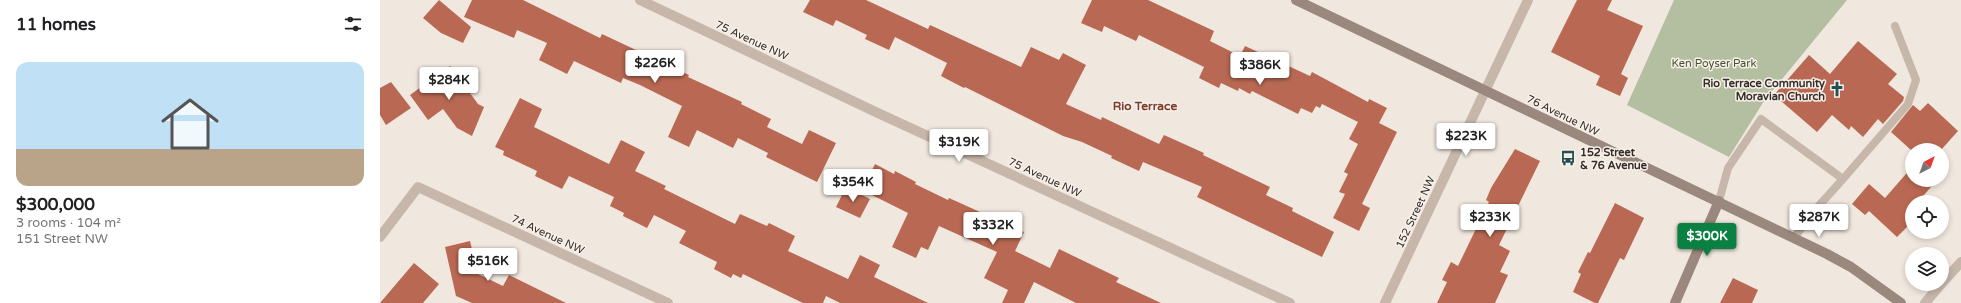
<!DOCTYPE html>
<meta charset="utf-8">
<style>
body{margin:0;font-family:"Varela Round",sans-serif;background:#f2f2f2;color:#202124;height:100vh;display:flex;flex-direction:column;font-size:15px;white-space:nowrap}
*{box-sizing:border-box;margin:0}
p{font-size:13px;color:#757577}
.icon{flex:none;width:22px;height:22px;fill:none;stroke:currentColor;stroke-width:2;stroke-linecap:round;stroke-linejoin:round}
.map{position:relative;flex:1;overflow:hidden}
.sheet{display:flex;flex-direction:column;background:#fff;width:380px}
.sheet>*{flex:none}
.needle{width:26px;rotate:41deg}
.fabs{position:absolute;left:1525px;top:143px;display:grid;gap:8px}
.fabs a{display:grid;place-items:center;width:44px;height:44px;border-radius:50%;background:#fff;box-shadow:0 2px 6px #0003;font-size:20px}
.price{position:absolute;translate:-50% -34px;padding:0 9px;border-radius:4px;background:#fff;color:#222;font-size:13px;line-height:26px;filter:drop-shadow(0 1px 2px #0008)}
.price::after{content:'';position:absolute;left:50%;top:24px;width:12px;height:9px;margin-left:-6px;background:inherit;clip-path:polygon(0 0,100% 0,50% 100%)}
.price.current{background:#0b8043;color:#fff}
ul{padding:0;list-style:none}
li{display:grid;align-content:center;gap:8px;height:212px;padding:0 16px}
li+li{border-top:1px solid #e0e0e0}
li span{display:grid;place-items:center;height:124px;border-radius:12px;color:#555}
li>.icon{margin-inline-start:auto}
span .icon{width:72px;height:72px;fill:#fffc;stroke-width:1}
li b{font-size:17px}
h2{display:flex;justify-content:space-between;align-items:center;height:48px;padding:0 16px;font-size:17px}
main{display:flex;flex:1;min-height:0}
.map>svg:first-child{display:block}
.green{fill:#b4bea0}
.building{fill:#b96953}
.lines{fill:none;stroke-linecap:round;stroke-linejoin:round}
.lane{stroke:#c7b7ab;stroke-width:8}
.street{stroke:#c7b7ab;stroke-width:10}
.secondary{stroke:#9a877d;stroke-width:10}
.labels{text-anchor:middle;stroke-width:3;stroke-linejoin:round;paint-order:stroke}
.street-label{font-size:11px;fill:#362d2a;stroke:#f8f1ea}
.park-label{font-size:11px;fill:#465130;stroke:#f8f1ea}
.poi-label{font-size:11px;font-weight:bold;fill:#362d2a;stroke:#f8f1ea;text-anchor:end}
.neighbourhood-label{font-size:12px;font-weight:bold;fill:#7c3c2b;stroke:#f8f1ea}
</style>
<main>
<section class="sheet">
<h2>11 homes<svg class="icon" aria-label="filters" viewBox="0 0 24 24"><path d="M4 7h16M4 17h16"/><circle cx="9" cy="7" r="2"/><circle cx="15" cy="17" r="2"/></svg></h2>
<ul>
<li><span style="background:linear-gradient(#bfe0f5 70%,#b9a48a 0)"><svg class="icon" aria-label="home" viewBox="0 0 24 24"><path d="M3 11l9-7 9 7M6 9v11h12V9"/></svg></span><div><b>$300,000</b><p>3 rooms · 104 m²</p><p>151 Street NW</p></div></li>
</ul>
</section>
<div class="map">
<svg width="1581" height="303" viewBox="0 0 1581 303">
<rect width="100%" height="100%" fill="#f0e7de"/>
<path class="green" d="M1294,0H1467L1384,101L1349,157L1247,105Z"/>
<path class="building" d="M59,0L91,27L83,43L61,33L43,18Z
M92,0H143L220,38L222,34L309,75L308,77L362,102L361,104L391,119L387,127L422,144L429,130L456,143L437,182L386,157L388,153L358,138L353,148L317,130L309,147L288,137L302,106L260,85L243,78L241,83L194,61L187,74L159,60L167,43L137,30L134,38L84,17Z
M430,0H486L548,29L550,25L641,67L651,47L679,60L683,53L706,65L686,104L721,120L722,117L779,144L784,135L824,153L823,155L890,187L886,195L913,208L912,211L954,232L942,257L817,197L822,187L763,162L759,171L731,158L732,156L702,142L683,136L585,87L584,88L561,76L567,63L515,37L509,50L485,39L487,35L456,20L453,26L423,12Z
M712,0H768L834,31L830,41L860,56L865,46L930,76L932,72L988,102L989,99L1007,108L999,123L1017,132L982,204L990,208L979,231L953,218L965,194L959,192L968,174L964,172L978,144L969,139L978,122L942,104L940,108L936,106L932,113L921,108L918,114L872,91L870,94L859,88L858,91L841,83L839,88L819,78L824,67L759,35L756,41L724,26L722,32L701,23Z
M1197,0H1232L1227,10L1263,26L1241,74L1248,78L1240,96L1216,85L1220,76L1171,52Z
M1478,41L1517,74L1508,84L1524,97L1523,101L1503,124L1498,119L1483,137L1471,126L1469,130L1452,115L1437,132L1394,95L1429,55L1450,74Z
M70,66L98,104L104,107L92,136L77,128L63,109L48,120L30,95Z
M11,82L31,108L6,125L0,115V88Z
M140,98L162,109L154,127L229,164L241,140L265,152L255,171L286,186L284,189L355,224L360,214L387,226L389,223L415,236L408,251L468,279L480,255L500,265L494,277L548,303H460L446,296L443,303H423L363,274L361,278L353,274L351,278L334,269L337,262L299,243L306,231L274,215L267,228L243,216L244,213L230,206L234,197L189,176L182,189L155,176L157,171L123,155L124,151L115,147Z
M1548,103L1578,131L1561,150H1531L1511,132L1533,105L1540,111Z
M1135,149L1160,161L1119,245L1130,251L1120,272L1128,275L1115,303H1057L1067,282L1062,280L1071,262L1078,266L1109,202L1106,200L1111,188Z
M495,164L514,174L515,171L536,182L535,184L568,200L569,198L644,232L635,251L670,268L679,249L739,278L736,282L781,303H696L654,282L644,303H622L628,290L604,278L617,252L559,226L548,250L541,247L536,258L512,247L528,213L482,190Z
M1532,167V180H1557L1538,202H1532V222L1517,237L1489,211L1485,215L1472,204L1489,184L1505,198Z
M466,187L490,199L480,218L456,207Z
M1235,203L1264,218L1244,260L1240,258L1218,303H1215L1193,292L1201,274L1198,272L1208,252L1210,253Z
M90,241L98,274L123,286L129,275L186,303H92L76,296L65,247Z
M34,263L59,284L43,303H0Z
M1353,278L1378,290L1372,303H1340Z"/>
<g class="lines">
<path class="lane" d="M1463,179L1528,104L1536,80L1515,26
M1339,201L1348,168L1381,119L1463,179L1434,211L1414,238"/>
<path class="street" d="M260,0L500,114L910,303
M0,237L38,187L288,303
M1562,283L1581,262
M1005,303L1148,0
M1545,303L1561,284"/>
<path class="secondary" d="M916,0L1447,254L1471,267L1521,303
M1295,303L1339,201"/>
</g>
<defs>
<g id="church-bare" transform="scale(1.2)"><path d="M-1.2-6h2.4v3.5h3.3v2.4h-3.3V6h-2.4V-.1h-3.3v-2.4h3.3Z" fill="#235153" stroke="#f8f1ea" stroke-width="2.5" paint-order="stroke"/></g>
<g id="bus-bare" transform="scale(1.2)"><path d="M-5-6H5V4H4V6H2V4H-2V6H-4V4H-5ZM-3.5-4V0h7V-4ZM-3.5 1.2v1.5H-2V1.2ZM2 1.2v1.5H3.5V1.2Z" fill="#235153" stroke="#f8f1ea" stroke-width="2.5" paint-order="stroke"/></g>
</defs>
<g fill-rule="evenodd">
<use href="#church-bare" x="1457" y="89"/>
<use href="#bus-bare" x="1188" y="158"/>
</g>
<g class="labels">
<g class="street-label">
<text transform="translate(372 40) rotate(25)" y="4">75 Avenue NW</text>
<text transform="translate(1183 115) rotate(26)" y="4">76 Avenue NW</text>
<text transform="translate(665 177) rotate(25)" y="4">75 Avenue NW</text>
<text transform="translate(1035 212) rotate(-65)" y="4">152 Street NW</text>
<text transform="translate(168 234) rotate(25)" y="4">74 Avenue NW</text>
</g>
<g class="park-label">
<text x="1334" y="67">Ken Poyser Park</text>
</g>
<g class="poi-label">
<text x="1445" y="87">Rio Terrace Community<tspan x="1445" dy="13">Moravian Church</tspan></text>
<text x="1200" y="156" text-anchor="start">152 Street<tspan x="1200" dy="13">&amp; 76 Avenue</tspan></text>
</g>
<g class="neighbourhood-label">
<text x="765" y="110">Rio Terrace</text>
</g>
</g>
</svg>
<div class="fabs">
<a><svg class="needle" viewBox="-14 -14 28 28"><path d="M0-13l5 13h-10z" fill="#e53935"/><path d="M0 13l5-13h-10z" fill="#757577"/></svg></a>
<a><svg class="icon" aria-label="locate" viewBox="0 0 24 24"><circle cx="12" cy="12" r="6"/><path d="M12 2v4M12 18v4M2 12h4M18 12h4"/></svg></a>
<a><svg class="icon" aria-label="layers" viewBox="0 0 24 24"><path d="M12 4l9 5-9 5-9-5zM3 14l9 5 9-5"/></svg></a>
</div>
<b class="price" style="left:275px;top:84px">$226K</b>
<b class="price" style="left:880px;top:86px">$386K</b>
<b class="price" style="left:69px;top:101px">$284K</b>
<b class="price" style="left:1086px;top:157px">$223K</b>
<b class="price" style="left:579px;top:163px">$319K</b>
<b class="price" style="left:473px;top:203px">$354K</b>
<b class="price" style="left:1110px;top:238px">$233K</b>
<b class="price" style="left:1439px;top:238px">$287K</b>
<b class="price" style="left:613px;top:246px">$332K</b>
<b class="price current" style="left:1327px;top:257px">$300K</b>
<b class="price" style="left:108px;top:282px">$516K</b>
</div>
</main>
